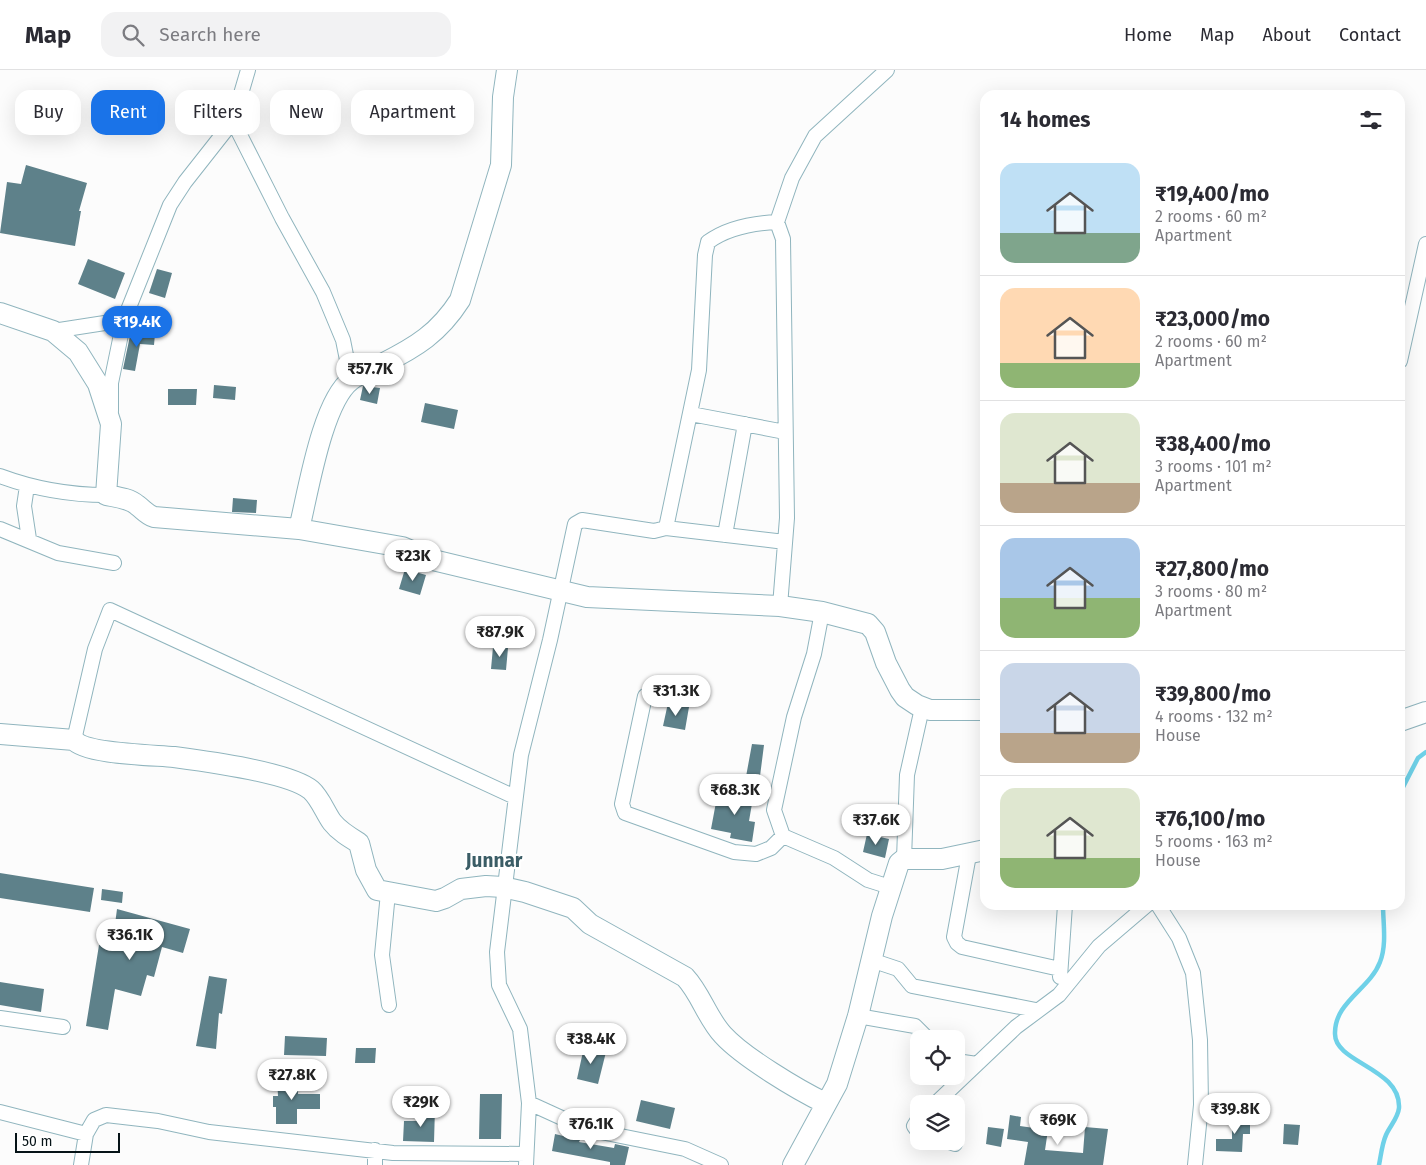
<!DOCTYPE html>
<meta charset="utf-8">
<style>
body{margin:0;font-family:"Fira Sans",sans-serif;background:#f2f2f3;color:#2b2b33;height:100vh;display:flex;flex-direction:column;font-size:19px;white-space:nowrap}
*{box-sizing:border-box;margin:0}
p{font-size:16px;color:#7c7c81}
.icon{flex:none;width:28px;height:28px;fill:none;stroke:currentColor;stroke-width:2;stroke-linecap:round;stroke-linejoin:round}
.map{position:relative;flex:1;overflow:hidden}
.sheet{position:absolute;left:980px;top:20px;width:425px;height:820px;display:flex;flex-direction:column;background:#fff;border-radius:15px;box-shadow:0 5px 20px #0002}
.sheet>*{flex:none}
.hud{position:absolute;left:15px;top:20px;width:475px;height:45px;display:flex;gap:10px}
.fabs{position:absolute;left:910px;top:960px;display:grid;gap:10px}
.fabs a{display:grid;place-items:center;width:55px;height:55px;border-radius:10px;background:#fff;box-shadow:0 5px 20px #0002;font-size:25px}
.scale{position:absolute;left:15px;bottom:12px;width:105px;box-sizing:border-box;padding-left:5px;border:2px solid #061317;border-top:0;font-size:14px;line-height:18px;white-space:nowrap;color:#061317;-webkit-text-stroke:4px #fff;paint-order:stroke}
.price{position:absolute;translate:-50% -42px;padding:0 11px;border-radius:18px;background:#fff;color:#222;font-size:16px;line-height:32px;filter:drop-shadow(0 1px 2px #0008)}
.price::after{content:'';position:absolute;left:50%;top:30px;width:15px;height:11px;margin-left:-8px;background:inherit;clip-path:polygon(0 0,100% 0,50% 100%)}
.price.active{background:#1a73e8;color:#fff}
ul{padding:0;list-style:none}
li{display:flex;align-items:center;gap:15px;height:125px;padding:0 20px}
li+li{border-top:1px solid #e1e1e2}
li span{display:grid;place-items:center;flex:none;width:140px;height:100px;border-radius:15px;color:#555}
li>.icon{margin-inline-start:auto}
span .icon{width:60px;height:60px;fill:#fffc;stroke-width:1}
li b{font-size:21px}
h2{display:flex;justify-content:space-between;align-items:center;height:60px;padding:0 20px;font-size:21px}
.chip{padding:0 18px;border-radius:15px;background:#fff;box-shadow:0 5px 20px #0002;font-size:18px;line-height:45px}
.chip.active{background:#1a73e8;color:#fff}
header{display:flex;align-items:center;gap:30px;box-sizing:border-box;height:70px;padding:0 25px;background:#fff;border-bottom:1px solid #e1e1e2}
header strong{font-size:24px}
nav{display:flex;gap:28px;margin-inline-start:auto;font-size:18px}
.search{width:350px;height:45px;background:#f2f2f3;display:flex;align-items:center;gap:12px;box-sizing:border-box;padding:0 18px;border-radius:15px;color:#7c7c81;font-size:19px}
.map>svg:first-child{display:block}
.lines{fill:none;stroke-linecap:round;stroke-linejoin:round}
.stream{stroke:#6fd1e8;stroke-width:4.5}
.building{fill:#5e818a}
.street-casing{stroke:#90b5be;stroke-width:16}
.secondary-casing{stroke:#90b5be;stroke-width:22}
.street{stroke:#fff;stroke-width:14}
.secondary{stroke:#fff;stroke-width:20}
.labels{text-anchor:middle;stroke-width:4.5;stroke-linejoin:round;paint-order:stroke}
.district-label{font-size:19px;font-weight:bold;fill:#3b5d66;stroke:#fff}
</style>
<header>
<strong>Map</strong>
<div class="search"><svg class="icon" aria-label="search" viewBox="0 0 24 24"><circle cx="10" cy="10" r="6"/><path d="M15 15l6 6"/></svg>Search here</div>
<nav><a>Home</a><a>Map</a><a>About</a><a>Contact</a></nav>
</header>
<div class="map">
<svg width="1426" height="1095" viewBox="0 0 1426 1095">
<rect width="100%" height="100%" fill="#fcfcfc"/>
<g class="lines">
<path class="stream" d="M1400,723L1418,688L1426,682
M1379,1095C1381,1085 1382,1074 1386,1065C1390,1056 1398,1048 1399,1038C1401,998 1335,993 1335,964C1334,932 1370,919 1380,892C1387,875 1383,852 1383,835"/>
</g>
<path class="building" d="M26,95L87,113L79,141H81L75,176L0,163L7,112L21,114Z
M88,189L125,203L115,229L78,214Z
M157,199L172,203L165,228L149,223Z
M131,261L155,264L154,275L140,274L135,301L123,299Z
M214,315L236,317L235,330L213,328Z
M363,316L380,318L377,334L360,330Z
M168,319H197L196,335H168Z
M425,333L458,340L454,359L421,352Z
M233,428L257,430L256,443L232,442Z
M405,499L426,505L420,525L399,519Z
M493,577L508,578L506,600L491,599Z
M668,633L689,637L685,660L663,656Z
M752,674L764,675L759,714L745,712Z
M739,719L754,722L749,751L755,752L752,772L730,768L731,763L711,759L717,727L737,731Z
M867,764L889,769L885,788L863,782Z
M0,803L94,818L90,842L0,828Z
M102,819L123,822L122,833L101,830Z
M117,839L190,859L183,883L162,877L154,907L147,905L141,926L115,919L108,960L86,956L99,875L112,877Z
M209,906L227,909L222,944L219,943L216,979L196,976Z
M0,912L44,919L41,942L0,935Z
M285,966L327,968L326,986L284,985Z
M584,977L606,982L598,1014L577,1009Z
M356,978H376L375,993H355Z
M298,1007V1024H320V1039H297V1054H276V1037H273V1026H278L277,1008Z
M480,1024H502L501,1069H479Z
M641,1030L675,1038L670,1059L636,1051Z
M1046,1037L1061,1040L1058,1057L1043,1055Z
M423,1038H435L434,1072L403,1071L404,1051H423Z
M1010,1045L1021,1047L1020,1056L1048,1060L1045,1080L1083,1083L1085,1057L1108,1059L1103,1095H1024L1028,1072L1007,1069Z
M1232,1045H1250V1064H1243L1242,1082L1216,1081V1069H1232Z
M1284,1054L1300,1055L1298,1075L1283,1074Z
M988,1057L1004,1059L1001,1077L986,1074Z
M555,1064L580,1070L579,1072L614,1078L615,1074L629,1077L625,1095H610V1092L552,1081Z"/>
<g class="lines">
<g class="street-casing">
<path id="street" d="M233,51L248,0
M777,152L783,169L787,448L780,536
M53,261L124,250L170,135L185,112L233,51L282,148L323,222L343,270L351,310
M1400,291L1426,174
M111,341V313L124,250
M691,344L785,362
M0,406C35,419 68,425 106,425
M27,416L24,436L29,469
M666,458L785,472
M0,459L58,483L114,493
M725,465L745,354
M822,542L814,584L794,647L774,740L783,766L834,788L868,810L890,817
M645,626L622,734L625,743L734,782L756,784L771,778L783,766
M74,670L95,579L110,540L515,727
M969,785L954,867L957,873L962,877L1060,899
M904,789L907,705L922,638
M388,823L382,885L389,935
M1158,835L1179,868L1193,903L1200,970L1201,1035L1195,1095
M871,890L898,899L912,916L1036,940
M1060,907L1065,835
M858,946L915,956L928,969
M0,948L63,957
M956,991L977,994
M529,1033L586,1059L685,1079L721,1095
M935,1034L1016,957L1059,925L1099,876L1147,835
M0,1042L86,1064
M919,1048L914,1056L919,1063
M946,1071L955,1074
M81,1095L86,1064L94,1050L106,1045L158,1051L209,1062L393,1083L526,1084
M375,1095V1080
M526,1095L529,1033L520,959L499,915L497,882L521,685L550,570L575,454L582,450L654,461L666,458L699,300L705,185L708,172C727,158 755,153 777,152L792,108L815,66L887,0"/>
</g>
<g class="secondary-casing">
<path id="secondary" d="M0,243L53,261L78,282L98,314L111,354L106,425C116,427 129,428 137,435C144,440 146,444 154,447L299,459L402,477L433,490L587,527L780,536L822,542L868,554L875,562L886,593L900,620L905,627L917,635L930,640H985
M299,459C308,423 322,332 351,310C360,303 372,299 382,294C416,277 439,263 460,230L501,95L503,27L507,0
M1400,651L1426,642
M0,664L74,670C85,684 153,685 174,687C204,691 289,702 311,720C320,728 325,742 332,752C339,761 349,767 359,773L366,800L377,820L436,831L445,828L461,819L486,816L503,817L525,822L573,838L590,854L685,907C701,924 707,948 723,965C743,987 798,1020 825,1033
M793,1095L837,1014L858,946L882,846L899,793L904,789H942L985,780"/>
</g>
<use href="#street" class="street"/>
<use href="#secondary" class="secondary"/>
</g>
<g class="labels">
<g class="district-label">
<text x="494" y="797">Junnar</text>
</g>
</g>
</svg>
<div class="fabs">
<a><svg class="icon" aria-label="locate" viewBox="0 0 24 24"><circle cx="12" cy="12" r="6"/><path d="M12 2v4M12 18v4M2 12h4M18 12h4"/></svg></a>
<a><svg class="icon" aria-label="layers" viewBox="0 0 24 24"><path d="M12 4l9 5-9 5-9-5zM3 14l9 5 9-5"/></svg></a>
</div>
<div class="scale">50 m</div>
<b class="price active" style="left:137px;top:278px">₹19.4K</b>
<b class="price" style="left:370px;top:325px">₹57.7K</b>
<b class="price" style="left:413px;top:512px">₹23K</b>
<b class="price" style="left:500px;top:588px">₹87.9K</b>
<b class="price" style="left:676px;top:647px">₹31.3K</b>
<b class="price" style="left:735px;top:746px">₹68.3K</b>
<b class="price" style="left:876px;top:776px">₹37.6K</b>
<b class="price" style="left:130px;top:891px">₹36.1K</b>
<b class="price" style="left:591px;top:995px">₹38.4K</b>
<b class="price" style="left:292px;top:1031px">₹27.8K</b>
<b class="price" style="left:421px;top:1058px">₹29K</b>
<b class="price" style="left:1235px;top:1065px">₹39.8K</b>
<b class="price" style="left:1058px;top:1076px">₹69K</b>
<b class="price" style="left:591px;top:1080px">₹76.1K</b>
<div class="hud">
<a class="chip">Buy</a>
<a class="chip active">Rent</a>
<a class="chip">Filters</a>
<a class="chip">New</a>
<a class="chip">Apartment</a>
</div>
<section class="sheet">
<h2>14 homes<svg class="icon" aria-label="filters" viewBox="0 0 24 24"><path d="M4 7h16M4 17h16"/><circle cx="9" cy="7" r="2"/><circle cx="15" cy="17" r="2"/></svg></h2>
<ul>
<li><span style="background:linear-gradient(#bfe0f5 70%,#7fa58c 0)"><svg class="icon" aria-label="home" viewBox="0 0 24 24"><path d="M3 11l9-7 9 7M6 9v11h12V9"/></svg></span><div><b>₹19,400/mo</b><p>2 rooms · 60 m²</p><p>Apartment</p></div></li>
<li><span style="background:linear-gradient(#ffd9b3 75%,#8fb573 0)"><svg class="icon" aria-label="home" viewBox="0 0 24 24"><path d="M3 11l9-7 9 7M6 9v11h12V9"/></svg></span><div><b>₹23,000/mo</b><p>2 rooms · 60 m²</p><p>Apartment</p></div></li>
<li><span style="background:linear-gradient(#dfe7d0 70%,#b9a48a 0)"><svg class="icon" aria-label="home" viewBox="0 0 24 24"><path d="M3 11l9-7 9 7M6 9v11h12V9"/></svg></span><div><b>₹38,400/mo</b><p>3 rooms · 101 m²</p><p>Apartment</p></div></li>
<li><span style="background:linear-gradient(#a9c7e8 60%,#8fb573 0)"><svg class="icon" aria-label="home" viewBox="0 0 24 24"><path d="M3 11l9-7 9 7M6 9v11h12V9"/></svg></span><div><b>₹27,800/mo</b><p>3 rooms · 80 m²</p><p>Apartment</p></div></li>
<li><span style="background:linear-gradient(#c9d6e8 70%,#b9a48a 0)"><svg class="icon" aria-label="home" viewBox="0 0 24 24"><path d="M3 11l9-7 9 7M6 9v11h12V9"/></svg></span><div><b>₹39,800/mo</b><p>4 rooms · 132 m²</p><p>House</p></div></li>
<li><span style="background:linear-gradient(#dfe7d0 70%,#8fb573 0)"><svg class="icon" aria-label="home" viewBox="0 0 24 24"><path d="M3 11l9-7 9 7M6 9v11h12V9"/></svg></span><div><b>₹76,100/mo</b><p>5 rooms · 163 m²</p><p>House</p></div></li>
</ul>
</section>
</div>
